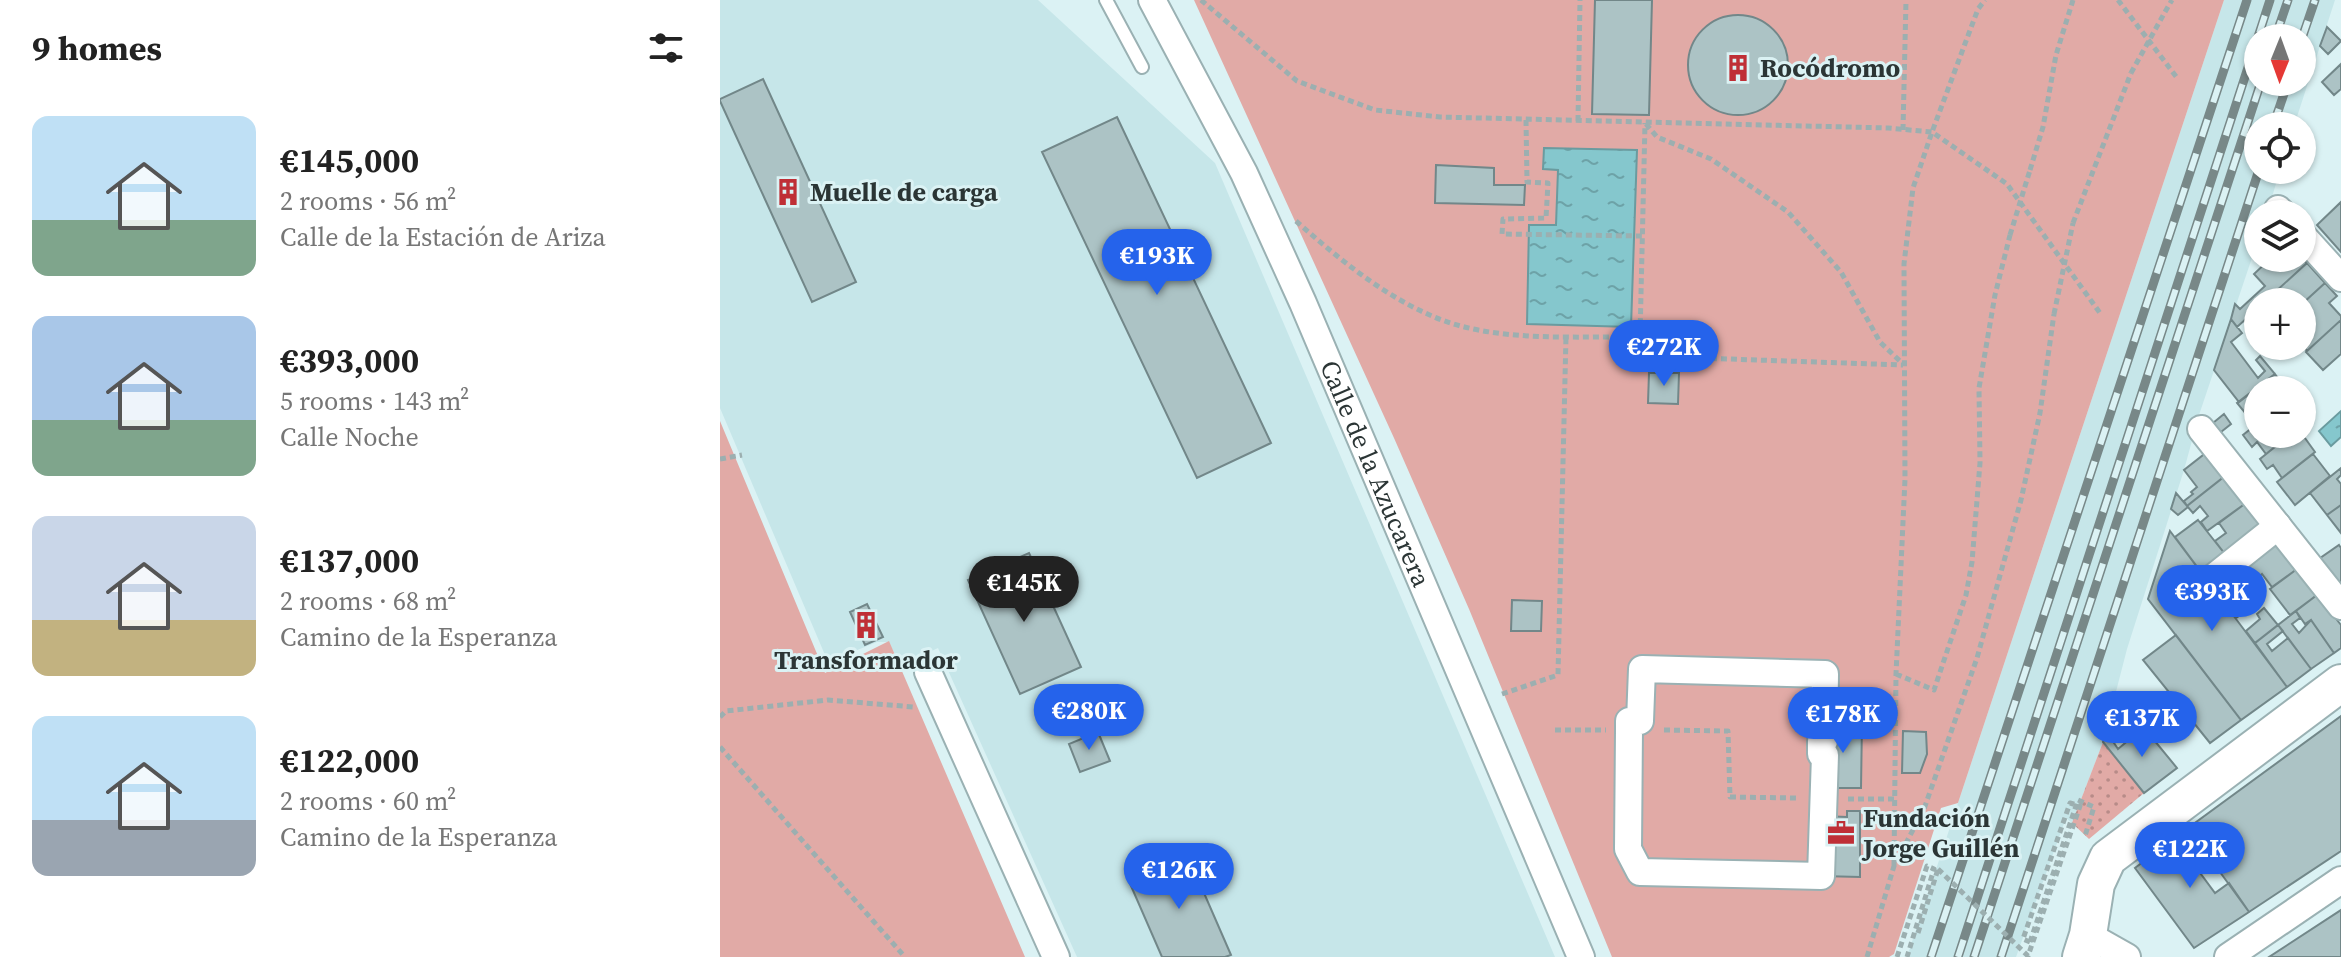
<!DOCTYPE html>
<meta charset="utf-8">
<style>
body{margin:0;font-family:"Source Serif 4",serif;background:#f6f6f6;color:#222;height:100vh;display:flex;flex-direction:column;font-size:30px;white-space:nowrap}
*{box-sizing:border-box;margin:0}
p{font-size:26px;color:#767676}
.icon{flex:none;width:44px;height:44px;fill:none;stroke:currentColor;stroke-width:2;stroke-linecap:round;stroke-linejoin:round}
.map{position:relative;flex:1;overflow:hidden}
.details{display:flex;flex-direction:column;background:#fff;width:720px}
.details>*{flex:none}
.needle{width:52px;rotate:181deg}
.tools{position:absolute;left:1524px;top:24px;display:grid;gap:16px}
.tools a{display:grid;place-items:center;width:72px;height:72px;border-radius:50%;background:#fff;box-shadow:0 2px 6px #0004;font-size:40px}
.price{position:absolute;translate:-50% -68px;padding:0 18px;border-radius:28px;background:#2563eb;color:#fff;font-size:26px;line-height:52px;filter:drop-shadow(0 2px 4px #0008)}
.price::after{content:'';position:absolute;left:50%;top:48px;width:24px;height:18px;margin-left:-12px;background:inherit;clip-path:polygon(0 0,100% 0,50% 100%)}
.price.on{background:#222;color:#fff}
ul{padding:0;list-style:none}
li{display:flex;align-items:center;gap:24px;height:200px;padding:0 32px}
li span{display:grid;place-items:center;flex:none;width:224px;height:160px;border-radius:16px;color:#555}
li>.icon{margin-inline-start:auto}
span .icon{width:96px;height:96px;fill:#fffc;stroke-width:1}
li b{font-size:34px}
h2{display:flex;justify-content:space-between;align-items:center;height:96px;padding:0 32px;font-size:34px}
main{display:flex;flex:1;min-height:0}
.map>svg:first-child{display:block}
.built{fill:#c6e6e9;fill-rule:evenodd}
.grass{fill:url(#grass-dots)}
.park{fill:#e1aaa6}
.water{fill:url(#water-ripples);stroke:#6a9b9f;stroke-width:2}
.building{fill:#acc3c5;stroke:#728789;stroke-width:2}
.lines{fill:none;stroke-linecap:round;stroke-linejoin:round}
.lane-casing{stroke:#9ab1b3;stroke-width:16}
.street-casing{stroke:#9ab1b3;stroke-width:30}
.secondary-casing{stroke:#9ab1b3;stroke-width:40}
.path{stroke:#9cafb0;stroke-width:5;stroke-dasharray:6 4;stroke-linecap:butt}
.lane{stroke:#fff;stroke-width:12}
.street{stroke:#fff;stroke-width:26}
.secondary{stroke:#fff;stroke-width:36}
.rail-casing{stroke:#788888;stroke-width:9}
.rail{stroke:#dbf2f4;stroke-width:6;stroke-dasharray:18;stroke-linecap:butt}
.path-bridge{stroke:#9cafb0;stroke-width:5;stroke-dasharray:6 4;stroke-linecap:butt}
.labels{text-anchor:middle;stroke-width:6;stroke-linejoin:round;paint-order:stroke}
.poi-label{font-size:26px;font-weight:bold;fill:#2b3535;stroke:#dbf2f4;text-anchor:start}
.street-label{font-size:26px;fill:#2b3535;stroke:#dbf2f4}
</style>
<main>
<section class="details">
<h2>9 homes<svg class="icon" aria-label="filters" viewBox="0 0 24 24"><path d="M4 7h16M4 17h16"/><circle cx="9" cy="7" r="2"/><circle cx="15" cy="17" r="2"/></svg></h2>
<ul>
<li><span style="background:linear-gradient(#bfe0f5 65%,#7fa58c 0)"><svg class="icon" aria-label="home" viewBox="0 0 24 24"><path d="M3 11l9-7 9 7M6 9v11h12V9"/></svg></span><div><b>€145,000</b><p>2 rooms · 56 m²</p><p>Calle de la Estación de Ariza</p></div></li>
<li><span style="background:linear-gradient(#a9c7e8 65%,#7fa58c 0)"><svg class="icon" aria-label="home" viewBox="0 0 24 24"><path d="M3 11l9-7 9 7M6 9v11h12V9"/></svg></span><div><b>€393,000</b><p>5 rooms · 143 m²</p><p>Calle Noche</p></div></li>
<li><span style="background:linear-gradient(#c9d6e8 65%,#c2b280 0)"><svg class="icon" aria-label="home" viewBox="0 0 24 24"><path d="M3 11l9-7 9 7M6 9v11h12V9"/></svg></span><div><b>€137,000</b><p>2 rooms · 68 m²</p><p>Camino de la Esperanza</p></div></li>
<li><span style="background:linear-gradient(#bfe0f5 65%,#9aa5b1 0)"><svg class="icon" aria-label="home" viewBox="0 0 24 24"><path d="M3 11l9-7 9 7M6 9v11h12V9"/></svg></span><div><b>€122,000</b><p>2 rooms · 60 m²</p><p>Camino de la Esperanza</p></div></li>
</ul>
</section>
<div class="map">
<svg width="1621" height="957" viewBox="0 0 1621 957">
<defs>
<pattern id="grass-dots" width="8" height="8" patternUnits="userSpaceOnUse" patternTransform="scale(2)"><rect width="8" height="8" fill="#e1aaa6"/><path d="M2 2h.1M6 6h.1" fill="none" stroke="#b78b88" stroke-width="1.8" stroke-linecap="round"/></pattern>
<pattern id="water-ripples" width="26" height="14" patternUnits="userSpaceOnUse" patternTransform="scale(2)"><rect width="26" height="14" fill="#85c7cd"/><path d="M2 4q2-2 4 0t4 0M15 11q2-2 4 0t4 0" fill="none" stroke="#6da2a7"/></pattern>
</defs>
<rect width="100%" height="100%" fill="#dbf2f4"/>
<path class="built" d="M0,0H318L495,163L835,957H357L218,648L180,666L169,642H157L108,662L0,408Z
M1504,0H1615L1574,126H1538V170H1560L1547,214H1538V240L1479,415L1464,470L1407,649L1383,742L1352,823L1346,818L1296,957H1187ZM1538,38H1582V82H1538Z"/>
<path class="grass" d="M1383,742L1424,793L1369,839L1352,823Z"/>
<path class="park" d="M474,0H1504L1238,803L1221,808L1174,954L1169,957H892L749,609L674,438Z
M0,421L105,673L169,641L305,957H0Z"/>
<path class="water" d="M824,148L917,150L911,327L807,324L809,225H836L838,170L823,169Z
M1621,411V437L1611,446L1599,431Z"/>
<path class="building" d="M875,0H932L929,115L872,114Z
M968 65a50 50 0 1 1 100 0a50 50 0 1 1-100 0Z
M1607,27L1621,41L1608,54L1600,46Z
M1621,64V89L1614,95L1602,82Z
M43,79L136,282L92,302L0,101V99Z
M397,117L551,443L477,478L322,152Z
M716,165L774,168V185H805L804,205L715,203Z
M1621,202V252L1597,225Z
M1551,258H1582L1587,263L1544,302H1538V308L1517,327L1511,319L1515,304L1520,309L1545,286L1534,274Z
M1587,263L1605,283L1582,304V302H1561L1554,293Z
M1605,283L1617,296L1609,303L1621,316V320L1587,351L1582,345V304Z
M1511,319L1522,333L1511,342L1538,378L1545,371L1536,360L1540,356L1555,374L1519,402L1494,370Z
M1621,320V354L1603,370L1586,352Z
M929,373H959L958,404L928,403Z
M1555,374L1567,390H1560L1555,384L1548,390H1538V423L1535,425L1517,403Z
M1504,414L1511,424L1496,436L1488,427Z
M1538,423V434H1571L1546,454L1537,442L1532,447L1523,435Z
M1571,434H1582L1595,452L1562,478L1553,465L1547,469L1540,459Z
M1487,452L1505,476L1467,506L1464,501L1473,494L1471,492L1477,487L1464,470Z
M1593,454L1610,476L1575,505L1557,482Z
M1621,468V475L1617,479L1621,484V505L1607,515L1590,493Z
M1505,476L1526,503L1487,531L1481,522L1488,516L1480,506L1473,513L1467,506Z
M1456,493L1468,507L1458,515L1451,509Z
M1526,503L1546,529L1508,558L1495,541L1506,533L1499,523Z
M1621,505V533L1607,515Z
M1478,520L1508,558L1484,576L1455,537Z
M1450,531L1567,687L1521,720L1428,599Z
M1555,542L1577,569L1552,587L1542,574L1528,586L1517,572Z
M1619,545L1621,548V600L1593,563Z
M309,553L361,667L300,694L248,580Z
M1577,569L1597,595L1570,615L1550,589Z
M1517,572L1539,601L1516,618L1495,589Z
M1597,595L1621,625V648L1614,653L1591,620L1585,624L1576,611Z
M792,600L822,601L821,631H791Z
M147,604L163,637L145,645L130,612Z
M1544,608L1558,625L1535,643L1526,631L1540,619L1537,614Z
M1576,611L1580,618L1572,624L1579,633L1591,620L1614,653L1591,669L1558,625Z
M1558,625L1563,631L1547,644L1552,651L1568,638L1591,669L1567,687L1535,643Z
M1456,635L1521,720L1490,743L1423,660Z
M1621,716V851L1529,912L1468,828Z
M1104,723H1142L1141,788H1104Z
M1420,723L1457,768L1424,793L1383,742L1385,736L1390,737L1398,749L1417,733L1414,728Z
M1183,731L1206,732L1207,754L1200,773H1182Z
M378,732L390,761L360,772L349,744Z
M1127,811H1140V877L1101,876L1103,816L1127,817Z
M1468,828L1489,856L1475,866L1495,893L1509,883L1529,912L1474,948L1415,868Z
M467,854L511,955L505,957H442L408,879Z
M1621,910V957H1549Z"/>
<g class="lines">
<g class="lane-casing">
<path id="lane" d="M386,0L422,67"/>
</g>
<g class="street-casing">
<g id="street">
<path id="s1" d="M432,0L524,173L583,303L861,957"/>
<path d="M1558,209L1563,214"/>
<path d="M1582,235L1621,278"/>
<path d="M1481,429L1621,606"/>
<path d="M1494,577L1558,526"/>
<path d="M922,669L1105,674L1104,741H1101V754L1105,755L1101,876L920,872L908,849L909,730V721H920Z"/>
<path d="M208,672L336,957"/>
<path d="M1368,935L1407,957"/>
<path d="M1508,957L1621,880"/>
</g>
</g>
<g class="secondary-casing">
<path id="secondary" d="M1361,957L1368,935L1376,884L1388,858L1621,683"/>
</g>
<path class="path" d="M481,0L577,81L655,110L720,117L1168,128L1212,132L1287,184L1380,313
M1398,0L1458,79
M1445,12L1452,0
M806,120L807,182L828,183L826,218L783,219L782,234L922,236
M858,121L860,0
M926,124L937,137L991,159L1068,212L1121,272L1160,342L1184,365
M1183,130L1186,0
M1310,170L1323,127L1336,55L1353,0
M576,221C618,258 661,294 712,316C773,343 854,336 920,337L925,123
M1353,223L1411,73
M920,337V356L1183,365
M0,459L22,455
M1176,674L1214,690L1246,595L1252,562L1260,463L1259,388L1275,295L1290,235
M782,694L838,675L846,336
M0,717L6,711L108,700L194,707
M835,730H886
M944,730L1008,731L1010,797L1078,798
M0,747L185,957
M1128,799H1175
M1174,866L1176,674L1185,479L1184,264L1193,188L1212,132L1258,9L1265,0
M1198,933L1218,869
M1310,942L1358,800L1374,807L1365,836
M1147,957L1174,866L1204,809L1257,658L1301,500L1320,413L1334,314
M1177,957L1207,866L1214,869L1187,957"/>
<use href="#lane" class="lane"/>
<use href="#street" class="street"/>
<use href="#secondary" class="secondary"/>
<g class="rail-casing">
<path id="rail" d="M1555,38L1568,0
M1582,38L1595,0
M1553,126L1568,82
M1211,957L1527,0
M1238,957L1550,0
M1254,957L1541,82
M1281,957L1539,170"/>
</g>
<use href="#rail" class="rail"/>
<path class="path-bridge" d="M1411,73L1445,12
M1290,235L1310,170
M1334,314L1353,223
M1218,869L1308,956L1360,806L1350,803L1303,939L1310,942"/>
</g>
<defs>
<g id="building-bare" transform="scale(2.16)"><path d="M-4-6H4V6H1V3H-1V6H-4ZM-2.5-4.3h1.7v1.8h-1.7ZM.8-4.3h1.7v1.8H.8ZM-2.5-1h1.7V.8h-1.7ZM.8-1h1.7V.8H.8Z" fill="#bf2f36" stroke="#dbf2f4" stroke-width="2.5" paint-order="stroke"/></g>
<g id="office-bare" transform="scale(2.16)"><path d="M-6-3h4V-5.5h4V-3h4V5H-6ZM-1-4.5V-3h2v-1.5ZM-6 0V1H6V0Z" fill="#bf2f36" stroke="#dbf2f4" stroke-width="2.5" paint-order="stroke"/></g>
</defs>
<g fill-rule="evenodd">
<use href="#building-bare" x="1018" y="68"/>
<use href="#building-bare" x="68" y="192"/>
<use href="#building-bare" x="146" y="625"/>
<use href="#office-bare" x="1121" y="833"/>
</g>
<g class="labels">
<g class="poi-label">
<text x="1040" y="77">Rocódromo</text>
<text x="90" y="201">Muelle de carga</text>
<text x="146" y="669" text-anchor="middle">Transformador</text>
<text x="1143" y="827">Fundación<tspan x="1143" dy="30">Jorge Guillén</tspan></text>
</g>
<g class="street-label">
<text dy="9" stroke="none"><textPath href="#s1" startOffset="524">Calle de la Azucarera</textPath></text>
</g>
</g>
</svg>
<div class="tools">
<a><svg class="needle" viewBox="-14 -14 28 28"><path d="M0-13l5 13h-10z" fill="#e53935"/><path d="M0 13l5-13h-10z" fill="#767676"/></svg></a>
<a><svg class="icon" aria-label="locate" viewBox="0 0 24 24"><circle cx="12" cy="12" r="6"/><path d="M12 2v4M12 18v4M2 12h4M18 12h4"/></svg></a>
<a><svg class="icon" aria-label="layers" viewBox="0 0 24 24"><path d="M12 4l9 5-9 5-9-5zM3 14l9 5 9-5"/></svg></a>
<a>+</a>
<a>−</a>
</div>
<b class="price" style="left:437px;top:297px">€193K</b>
<b class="price" style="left:944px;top:388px">€272K</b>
<b class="price on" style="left:304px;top:624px">€145K</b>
<b class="price" style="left:1492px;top:633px">€393K</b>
<b class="price" style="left:369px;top:752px">€280K</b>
<b class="price" style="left:1123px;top:755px">€178K</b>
<b class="price" style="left:1422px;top:759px">€137K</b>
<b class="price" style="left:1470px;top:890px">€122K</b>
<b class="price" style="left:459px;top:911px">€126K</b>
</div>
</main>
